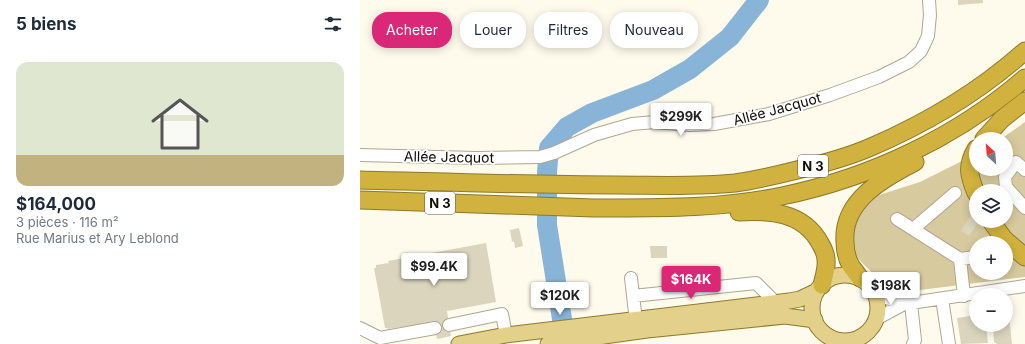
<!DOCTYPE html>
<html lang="fr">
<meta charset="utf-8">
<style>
body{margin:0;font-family:Inter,sans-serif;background:#f2f2f3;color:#1f2937;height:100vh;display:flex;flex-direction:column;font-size:15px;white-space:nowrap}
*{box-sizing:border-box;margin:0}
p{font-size:13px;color:#747a83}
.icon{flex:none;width:22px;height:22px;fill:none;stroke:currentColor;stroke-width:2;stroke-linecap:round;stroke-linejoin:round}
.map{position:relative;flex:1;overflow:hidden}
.panel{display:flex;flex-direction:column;background:#fff;width:360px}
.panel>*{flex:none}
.hud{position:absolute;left:12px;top:12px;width:380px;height:36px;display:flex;gap:8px}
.needle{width:26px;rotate:334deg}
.controls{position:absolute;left:609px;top:132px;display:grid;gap:8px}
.controls a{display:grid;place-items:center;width:44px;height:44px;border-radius:50%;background:#fff;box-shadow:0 2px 10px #0003;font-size:20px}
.price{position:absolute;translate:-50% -34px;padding:0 9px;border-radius:4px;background:#fff;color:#222;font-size:13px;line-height:26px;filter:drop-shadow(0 1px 2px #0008)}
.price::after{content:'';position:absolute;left:50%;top:24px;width:12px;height:9px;margin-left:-6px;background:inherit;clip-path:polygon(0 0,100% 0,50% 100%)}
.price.on{background:#db2777;color:#fff}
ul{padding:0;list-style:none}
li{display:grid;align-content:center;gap:8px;height:212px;padding:0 16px}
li+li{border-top:1px solid #e0e1e3}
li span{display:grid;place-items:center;height:124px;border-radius:12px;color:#555}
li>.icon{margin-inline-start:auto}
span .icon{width:72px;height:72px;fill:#fffc;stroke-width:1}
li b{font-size:17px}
h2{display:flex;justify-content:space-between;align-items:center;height:48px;padding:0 16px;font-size:17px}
.tag{padding:0 14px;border-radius:16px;background:#fff;box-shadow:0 2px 10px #0003;font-size:14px;line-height:36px}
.tag.on{background:#db2777;color:#fff}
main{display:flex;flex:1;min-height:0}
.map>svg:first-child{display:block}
.green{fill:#d7ca9e;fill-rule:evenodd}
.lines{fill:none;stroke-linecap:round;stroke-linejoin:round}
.river{stroke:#88b4d7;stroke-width:20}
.building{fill:#dbd5be}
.minor-casing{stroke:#aea791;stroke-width:14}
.major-casing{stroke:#8d792a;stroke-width:17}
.highway-casing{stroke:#8d792a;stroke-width:19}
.minor{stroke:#fff;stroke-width:12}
.major{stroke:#e3d18b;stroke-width:15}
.highway{stroke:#d1b23e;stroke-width:17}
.labels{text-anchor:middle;stroke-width:3.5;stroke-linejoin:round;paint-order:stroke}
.shield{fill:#fff;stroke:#585651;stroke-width:1}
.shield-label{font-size:13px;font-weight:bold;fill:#100e06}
.street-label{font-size:14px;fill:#100e06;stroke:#fff}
</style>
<main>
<section class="panel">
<h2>5 biens<svg class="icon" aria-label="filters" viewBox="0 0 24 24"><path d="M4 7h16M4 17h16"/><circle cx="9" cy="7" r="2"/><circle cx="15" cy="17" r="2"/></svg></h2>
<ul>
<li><span style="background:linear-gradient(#dfe7d0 75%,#c2b280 0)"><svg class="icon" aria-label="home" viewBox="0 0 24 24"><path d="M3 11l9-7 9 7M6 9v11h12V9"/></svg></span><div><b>$164,000</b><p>3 pièces · 116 m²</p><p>Rue Marius et Ary Leblond</p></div></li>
</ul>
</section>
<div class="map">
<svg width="665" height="344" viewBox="0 0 665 344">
<rect width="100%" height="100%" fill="#fefaec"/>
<path class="green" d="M665,122V277L528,294L522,282L493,254L492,231L500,213L516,196L560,182L616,154V169H646V139H641ZM616,191H646V221H616ZM616,243H646V273H616Z"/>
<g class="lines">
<path class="river" d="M206,344L187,225V172L189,148L207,127L232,113L293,90L330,69L370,37L399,0"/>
</g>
<path class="building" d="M598,0H623V3L598,5Z
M611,215L616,218V221H619L609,236L601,231Z
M159,228L163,246L155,248L154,241L152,242L150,230Z
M126,243L136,302L87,311L91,336L77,339L74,323L41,329L40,327L28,329L27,328H25L14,268H16V265L29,263L28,261Z
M290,246H307V258H291Z
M616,315V325H626L628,343L601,344L597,318Z
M646,315H649L652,344H637L634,342L633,325H646Z"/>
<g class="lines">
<g class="minor-casing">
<path id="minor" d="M0,155L116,158L180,157L194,153L234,135L272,124L295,122L329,125L354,124L409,114L470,95L519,77L549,62L561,51L568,36L570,15L569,0
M665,170L656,162L645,177L646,187L665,208
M537,219L600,259L616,257
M553,229L595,193
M600,259L604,296
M271,278L276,321
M515,294L544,304L665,286
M273,296L396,283L416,303
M582,299L589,344
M551,304L555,340L553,344
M516,319L544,304
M89,325L142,314L146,335
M0,328L20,338L75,328
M488,344L490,340"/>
</g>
<g class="major-casing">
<path id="major" d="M452 308a33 33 0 1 1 66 0a33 33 0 1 1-66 0Z
M99,344L146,335L429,301L440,299L457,291
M188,344L287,330L425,316L455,320"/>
</g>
<g class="highway-casing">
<path id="highway" d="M624,139L642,119L665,101
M616,149C606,166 609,176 616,193
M0,180C85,182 171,185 256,185C296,185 336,187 375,183C396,180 417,175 437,170C462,164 488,157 511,147C567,123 620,91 665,51
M0,200C78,203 156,206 234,208C297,208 361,209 422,196C510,178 597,137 665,78
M379,212C410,210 443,212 460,243C463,248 466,254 466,260C467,268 464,277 462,285
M631,221L644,239L665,257
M500,278C497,274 494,270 491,266C487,259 485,250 485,242C482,201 522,179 555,162"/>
</g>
<use href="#minor" class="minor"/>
<use href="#major" class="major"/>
<use href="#highway" class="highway"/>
</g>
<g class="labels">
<g class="shield">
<rect x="438" y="155" width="30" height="22" rx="3"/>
<rect x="65" y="192" width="30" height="22" rx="3"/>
</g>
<g class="shield-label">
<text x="453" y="171">N 3</text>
<text x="80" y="208">N 3</text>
</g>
<g class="street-label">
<text transform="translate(417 109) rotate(-15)" y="5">Allée Jacquot</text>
<text transform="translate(89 157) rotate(1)" y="5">Allée Jacquot</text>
</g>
</g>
</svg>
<div class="controls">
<a><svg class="needle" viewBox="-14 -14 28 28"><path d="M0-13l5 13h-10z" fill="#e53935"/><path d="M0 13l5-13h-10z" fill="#747a83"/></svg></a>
<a><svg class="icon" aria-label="layers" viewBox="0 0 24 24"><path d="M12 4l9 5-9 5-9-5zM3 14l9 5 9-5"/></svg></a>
<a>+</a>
<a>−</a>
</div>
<b class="price" style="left:321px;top:137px">$299K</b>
<b class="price" style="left:74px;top:287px">$99.4K</b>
<b class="price on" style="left:331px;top:300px">$164K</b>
<b class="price" style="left:531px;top:306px">$198K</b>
<b class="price" style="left:200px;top:316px">$120K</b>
<div class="hud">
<a class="tag on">Acheter</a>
<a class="tag">Louer</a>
<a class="tag">Filtres</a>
<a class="tag">Nouveau</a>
</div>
</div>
</main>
